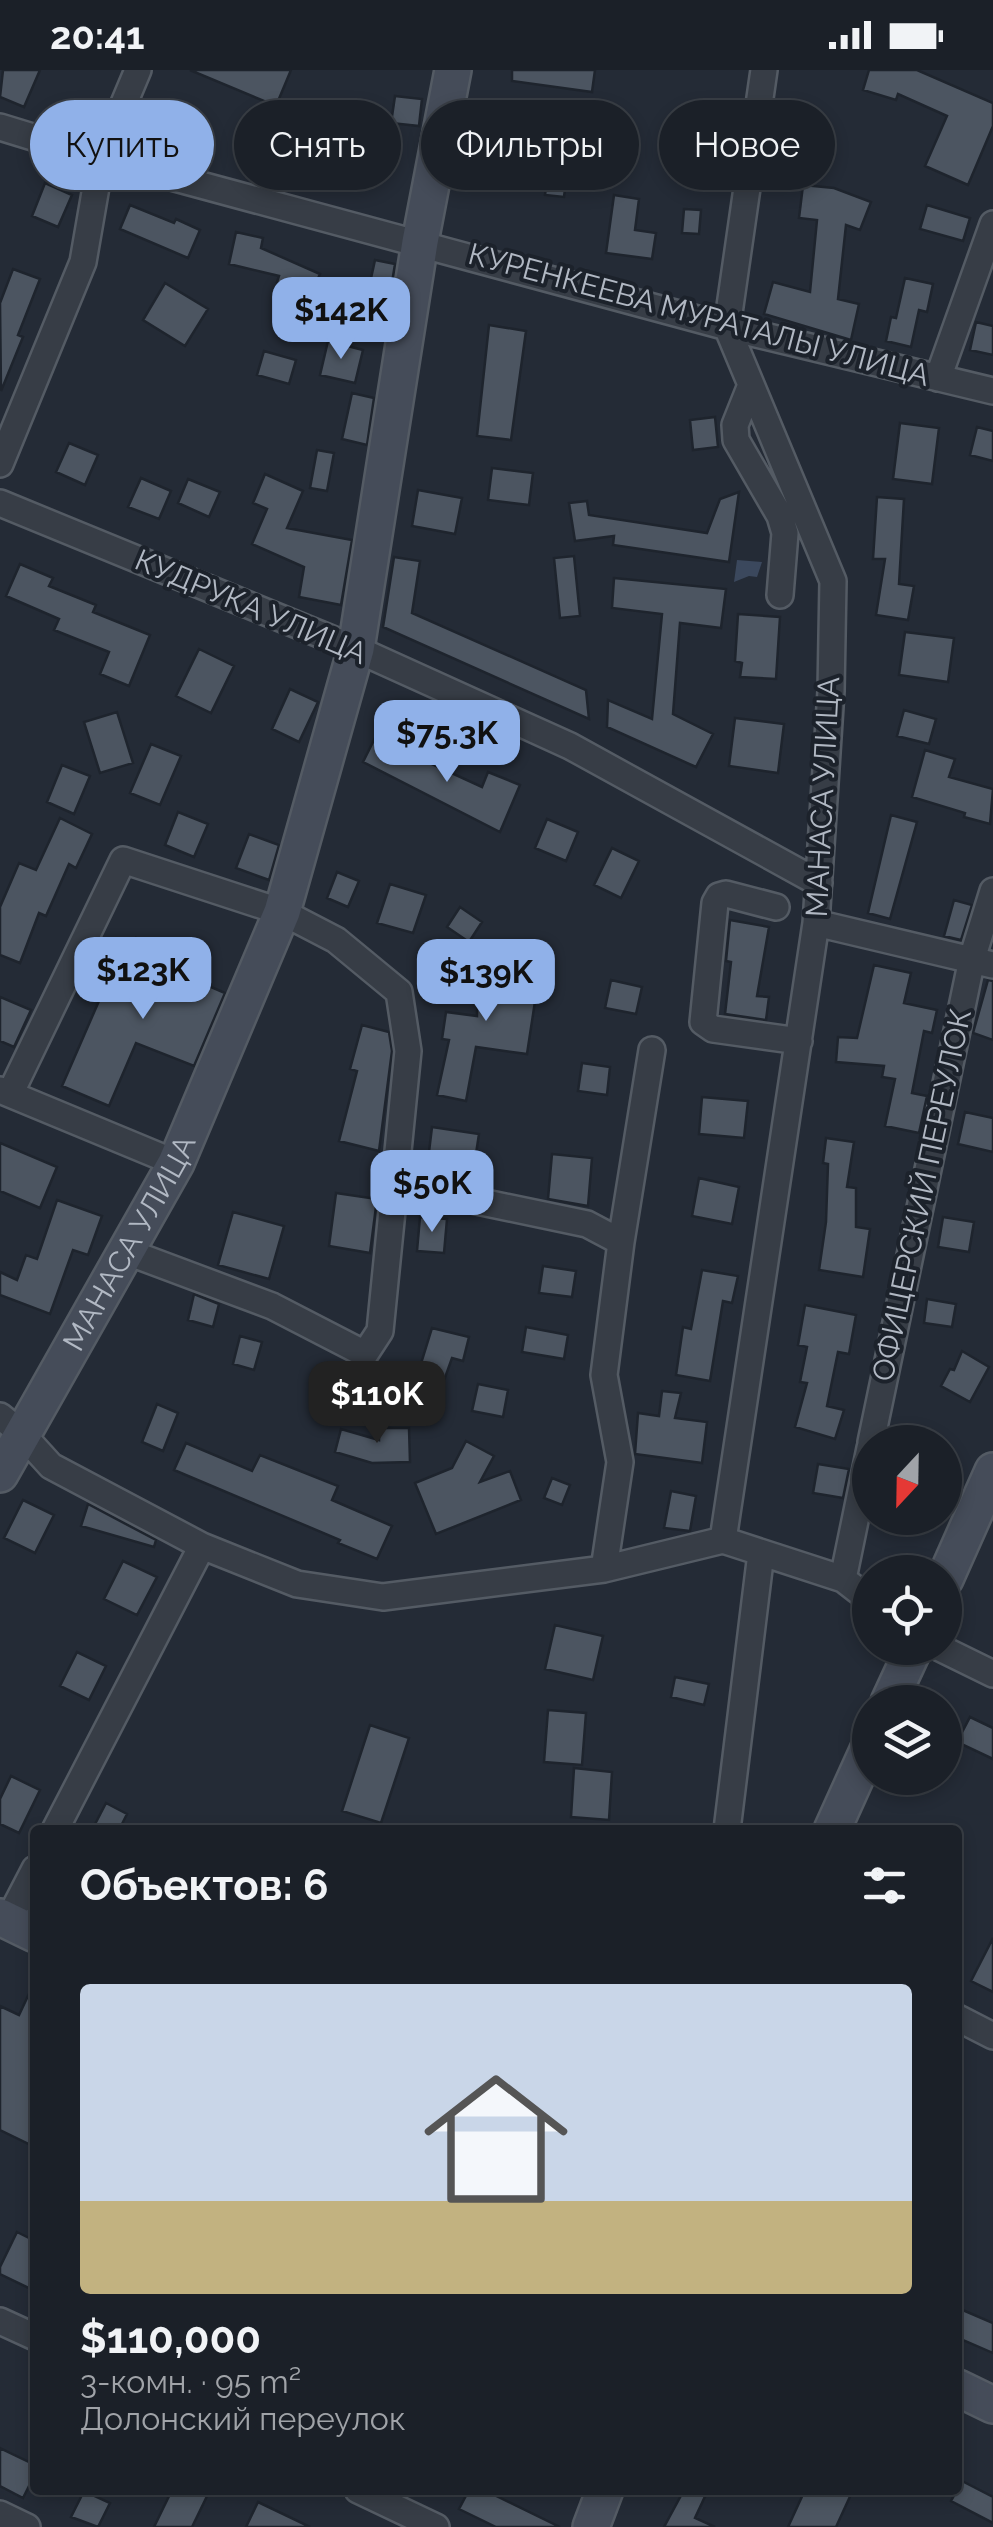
<!DOCTYPE html>
<html lang="ru">
<meta charset="utf-8">
<style>
body{margin:0;font-family:Raleway,sans-serif;background:#282d34;color:#f1f3f6;height:100vh;display:flex;flex-direction:column;font-size:38px;white-space:nowrap}
*{box-sizing:border-box;margin:0}
p{font-size:32px;color:#a0a3a8}
.icon{flex:none;width:55px;height:55px;fill:none;stroke:currentColor;stroke-width:2;stroke-linecap:round;stroke-linejoin:round}
.map{position:relative;flex:1;overflow:hidden}
.panel{position:absolute;left:30px;top:1755px;width:932px;height:670px;display:flex;flex-direction:column;background:#1b2028;border-radius:10px;box-shadow:0 5px 15px #0003,0 0 0 2px #393e45}
.panel>*{flex:none}
.hud{position:absolute;left:30px;top:30px;width:935px;height:90px;display:flex;gap:20px}
.needle{width:65px;rotate:202deg}
.controls{position:absolute;left:852px;top:1355px;display:grid;gap:20px}
.controls a{display:grid;place-items:center;width:110px;height:110px;border-radius:50%;background:#1b2028;box-shadow:0 5px 15px #0003,0 0 0 2px #393e45;font-size:50px}
.price{position:absolute;translate:-50% -85px;padding:0 22px;border-radius:20px;background:#90b1e9;color:#111;font-size:32px;line-height:65px;filter:drop-shadow(0 2px 5px #0008)}
.price::after{content:'';position:absolute;left:50%;top:60px;width:30px;height:22px;margin-left:-15px;background:inherit;clip-path:polygon(0 0,100% 0,50% 100%)}
.price.selected{background:#222;color:#fff}
ul{padding:0;list-style:none}
li{display:grid;align-content:center;gap:20px;height:530px;padding:0 50px}
li span{display:grid;place-items:center;height:310px;border-radius:10px;color:#555}
li>.icon{margin-inline-start:auto}
span .icon{width:180px;height:180px;fill:#fffc;stroke-width:1}
li b{font-size:42px}
h2{display:flex;justify-content:space-between;align-items:center;height:120px;padding:0 50px;font-size:42px}
.tag{padding:0 35px;border-radius:45px;background:#1b2028;box-shadow:0 5px 15px #0003,0 0 0 2px #393e45;font-size:35px;line-height:90px}
.tag.selected{background:#90b1e9;color:#111}
.status{display:flex;justify-content:space-between;align-items:center;height:70px;padding:0 50px;background:#1b2028;direction:ltr}
.status svg{height:28px;fill:currentColor}
.map>svg:first-child{display:block}
.water{fill:#3b485d}
.building{fill:#4c5561;stroke:#1e242d;stroke-width:2.5}
.lines{fill:none;stroke-linecap:round;stroke-linejoin:round}
.street-casing{stroke:#545b64;stroke-width:30}
.secondary-casing{stroke:#545b64;stroke-width:40}
.street{stroke:#373d46;stroke-width:25}
.secondary{stroke:#454c59;stroke-width:35}
.labels{text-anchor:middle;stroke-width:8;stroke-linejoin:round;paint-order:stroke}
.street-label{font-size:30px;fill:#b1b8c3;stroke:#1c222b}
</style>
<div class="status"><b>20:41</b><svg viewBox="0 0 49 12"><path d="M0 12V9h3v3zM5 12V6h3v6zM10 12V3h3v9zM15 12V0h3v12zM26 1h20v11H26zM47 4h2v5h-2z"/></svg></div>
<div class="map">
<svg width="993" height="2457" viewBox="0 0 993 2457">
<rect width="100%" height="100%" fill="#242b36"/>
<path class="water" d="M737,490L762,492L757,507L749,506L734,512Z"/>
<path class="building" d="M3,0H40L24,37L0,27Z
M190,0H291L276,36Z
M512,0H595L592,22L512,11Z
M869,0H917L993,33V56L968,115L925,96L947,46L898,24L896,30L863,20Z
M395,26L422,29L419,56L391,53Z
M155,30L198,41L186,85L143,72Z
M783,73L813,75L811,99L782,97Z
M284,75L306,79L299,107L277,102Z
M549,94L568,96L564,127L545,125Z
M45,113L72,125L58,157L32,146Z
M803,115L834,118L871,132L860,160L846,155L838,229L859,234L851,270L764,244L773,212L810,222L817,150L799,148Z
M614,125L639,129L635,160L656,163L652,189L606,183Z
M130,135L174,153L176,149L200,160L188,188L120,159Z
M927,135L970,148L963,171L920,159Z
M684,139L701,140L699,164L682,163Z
M236,162L263,168L261,178L320,204L310,226L277,212L279,206L229,194Z
M375,190L395,194L383,269L359,263Z
M13,199L40,209L18,265L23,267L1,321L0,233Z
M905,208L933,214L927,242L919,240L911,277L886,271L891,247L896,248Z
M165,213L208,239L185,276L143,250Z
M976,252L993,256V285L970,280Z
M489,255L526,261L511,370L477,366Z
M328,271L363,280L355,313L320,305Z
M264,281L296,290L289,314L257,305Z
M352,323L374,328L367,375L342,369Z
M715,347L718,377L693,380L690,350Z
M900,353L939,358L932,414L893,409Z
M977,357L993,361V391L970,385Z
M69,373L98,385L85,415L56,402Z
M317,380L334,383L327,421L310,418Z
M492,398L533,403L529,435L488,430Z
M265,404L303,421L287,458L352,470L341,535L299,527L304,497L252,474L267,439L253,433Z
M141,408L171,421L159,449L128,437Z
M188,409L220,422L209,447L178,433Z
M418,420L462,428L455,464L412,456Z
M739,422L729,492L613,475L614,466L575,471L569,433L587,431L589,445L707,463L720,429Z
M877,427L904,429L899,514L914,516L908,550L876,545L885,489H873Z
M574,486L580,546L560,548L554,488Z
M394,487L420,491L412,543L586,620L589,649L383,557Z
M20,494L53,508L49,516L96,535L93,542L150,565L129,616L100,604L109,582L54,560L59,549L6,526Z
M614,508L726,519L721,558L680,553L673,644L713,664L696,697L607,657L608,630L652,649L662,544L612,538Z
M738,544L780,547L776,609L740,607L742,593L735,591Z
M905,562L954,568L948,612L899,605Z
M199,579L234,596L211,643L176,626Z
M290,619L318,632L299,672L272,659Z
M904,640L936,649L929,674L897,666Z
M117,642L133,693L100,703L84,652Z
M735,648L784,654L778,703L729,696Z
M375,668L482,717L488,702L520,715L500,762L363,692Z
M151,674L181,686L160,735L130,723Z
M925,680L955,689L949,707L993,719L990,754L964,747L965,743L912,727Z
M62,695L90,706L74,744L47,732Z
M178,742L208,754L194,787L165,775Z
M891,745L917,752L890,849L868,843Z
M60,748L92,764L76,798L69,794L46,846L39,843L20,893L0,885V837L19,793L36,800Z
M547,749L578,762L566,791L535,778Z
M249,764L279,775L269,810L236,798Z
M612,778L639,791L621,828L594,815Z
M337,802L359,811L348,837L327,828Z
M390,814L426,825L413,863L377,853Z
M954,830L972,835L961,870L944,866Z
M460,837L482,852L469,872L447,857Z
M730,850L769,857L757,926L769,927L766,950L725,944L731,892L726,891Z
M136,868L172,883L167,898L225,923L194,996L136,973L109,1036L62,1016L102,924L112,928Z
M478,878H508L507,921L536,925L527,984L476,977L466,1031L437,1025L449,970L442,969L446,942L477,946Z
M874,895L911,903L904,933L937,940L932,963L924,961L912,1023L927,1026L919,1063L885,1056L895,1009L882,1007L884,996L836,992L838,967L857,968Z
M611,910L642,917L636,944L605,938Z
M988,910L993,911V970L973,963Z
M0,927L31,940L14,977L0,971Z
M362,955L389,962L392,981L379,1081L339,1071L357,1001L350,999Z
M582,993L610,997L607,1025L578,1021Z
M702,1027L748,1031L744,1068L699,1064Z
M965,1042L993,1048V1082L958,1074Z
M432,1057L479,1064L474,1097L428,1090Z
M826,1068L854,1072L847,1117L856,1118V1157L870,1159L863,1207L819,1200L826,1152L828,1094L823,1093Z
M0,1073L57,1097L40,1138L0,1121Z
M552,1084L592,1088L588,1136L548,1129Z
M699,1108L739,1117L732,1154L692,1146Z
M336,1123L377,1129L370,1183L329,1176Z
M57,1130L102,1146L88,1185L73,1180L50,1244L0,1225V1202L17,1210L26,1185L37,1189Z
M233,1142L284,1156L269,1209L218,1195Z
M420,1147L447,1149L444,1183L417,1181Z
M943,1147L974,1152L969,1182L938,1177Z
M543,1196L576,1201L572,1227L539,1223Z
M702,1200L738,1206L732,1233L723,1231L710,1311L676,1305L683,1257L691,1259Z
M194,1224L219,1234L213,1257L188,1250Z
M927,1229L956,1234L952,1257L924,1253Z
M805,1235L856,1245L849,1284L838,1282L827,1336L844,1340L835,1369L795,1357L807,1313L800,1312L807,1277L798,1275Z
M526,1257L568,1265L564,1289L522,1282Z
M432,1258L469,1267L463,1291L452,1288L436,1333L411,1326Z
M240,1266L262,1272L254,1300L233,1294Z
M962,1281L989,1297L970,1332L941,1316L950,1299L954,1300Z
M478,1314L508,1320L503,1347L472,1341Z
M662,1321L681,1323L675,1348L707,1352L702,1393L635,1384L638,1343L659,1346Z
M157,1334L178,1343L163,1381L142,1372Z
M379,1358H409L410,1392L372,1393L335,1382L341,1359L379,1370Z
M466,1371L494,1386L480,1412L510,1401L521,1430L436,1464L415,1413L452,1398Z
M186,1373L252,1401L260,1385L338,1416L332,1430L392,1456L377,1489L338,1473L340,1470L174,1400Z
M818,1394L849,1399L843,1428L813,1423Z
M552,1408L570,1415L562,1435L544,1428Z
M671,1421L696,1426L690,1461L664,1458Z
M23,1430L54,1445L35,1483L4,1468Z
M88,1434L156,1470L154,1477L81,1456Z
M123,1491L157,1507L137,1545L104,1529Z
M555,1555L603,1566L593,1610L545,1599Z
M77,1582L106,1596L89,1630L60,1616Z
M675,1607L709,1614L704,1635L671,1627Z
M548,1640L586,1643L582,1695L544,1692Z
M970,1647L993,1658V1689L957,1672Z
M370,1655L409,1668L381,1753L342,1741Z
M574,1698L612,1702L609,1750L571,1747Z
M11,1706L40,1720L19,1763L0,1754V1729Z
M106,1733L127,1744L119,1760H92Z
M993,1868V1922L971,1911Z
M35,1911V2077L0,2060V1936L19,1945Z
M17,2162L35,2171V2221L0,2204V2197Z
M958,2238L993,2253V2283L958,2268Z
M0,2378L35,2395V2404L23,2428L0,2416Z
M962,2411L993,2427V2453L951,2431Z
M172,2420H210L192,2457H154Z
M469,2420H484L560,2457H496L459,2439Z
M684,2420H708L695,2448L715,2457H664Z
M805,2420H853L836,2457H788Z
M84,2421L110,2433L98,2457L71,2447Z
M258,2432L310,2457H246Z"/>
<g class="lines">
<g class="street-casing">
<path id="street" d="M764,0L727,257L833,511L831,621L816,853L723,1470L843,1509L870,1530
M0,57L101,88L727,257L993,321
M938,308L993,154
M751,315L735,355L736,370L780,446L785,463L780,525
M0,394L83,192L101,88L138,0
M0,433L356,579L570,676L819,813
M776,837L726,824L719,826L715,833L703,952L713,959L799,971
M816,853L993,895
M0,1020L176,1093
M10,1024L123,790L282,842L336,870L399,922L408,981L380,1261L365,1284L272,1236L125,1181
M395,1114L587,1154L621,1172
M0,1346L21,1363L51,1396L202,1476L297,1514L383,1527L604,1499L723,1470
M871,1372L972,889L993,821
M604,1499L620,1392L604,1305L621,1172L652,980
M843,1509L870,1378
M940,1578L993,1604
M55,1760L202,1476
M727,1760L761,1483
M8,1851L35,1799
M958,1948L993,1966
M0,2251L35,2267
M358,2420L436,2457
M0,2444L27,2457"/>
</g>
<g class="secondary-casing">
<g id="secondary">
<path id="s1" d="M0,1404L176,1093L282,842L356,579L420,172L453,0"/>
<path d="M945,1509L993,1401"/>
<path d="M889,1632L914,1578"/>
<path d="M832,1760L870,1676"/>
<path d="M0,1847L35,1864"/>
<path d="M958,2318L993,2335"/>
<path d="M591,2457L605,2420"/>
</g>
</g>
<use href="#street" class="street"/>
<use href="#secondary" class="secondary"/>
</g>
<g class="labels">
<g class="street-label">
<text transform="translate(699 245) rotate(15)" y="10">КУРЕНКЕЕВА МУРАТАЛЫ УЛИЦА</text>
<text transform="translate(251 537) rotate(23)" y="10">КУДРУКА УЛИЦА</text>
<text transform="translate(823 727) rotate(-87)" y="10">МАНАСА УЛИЦА</text>
<text transform="translate(922 1125) rotate(-78)" y="10">ОФИЦЕРСКИЙ ПЕРЕУЛОК</text>
<text dy="10" stroke="none"><textPath href="#s1" startOffset="265">МАНАСА УЛИЦА</textPath></text>
</g>
</g>
</svg>
<div class="controls">
<a><svg class="needle" viewBox="-14 -14 28 28"><path d="M0-13l5 13h-10z" fill="#e53935"/><path d="M0 13l5-13h-10z" fill="#a0a3a8"/></svg></a>
<a><svg class="icon" aria-label="locate" viewBox="0 0 24 24"><circle cx="12" cy="12" r="6"/><path d="M12 2v4M12 18v4M2 12h4M18 12h4"/></svg></a>
<a><svg class="icon" aria-label="layers" viewBox="0 0 24 24"><path d="M12 4l9 5-9 5-9-5zM3 14l9 5 9-5"/></svg></a>
</div>
<b class="price" style="left:341px;top:292px">$142K</b>
<b class="price" style="left:447px;top:715px">$75.3K</b>
<b class="price" style="left:143px;top:952px">$123K</b>
<b class="price" style="left:486px;top:954px">$139K</b>
<b class="price" style="left:432px;top:1165px">$50K</b>
<b class="price selected" style="left:377px;top:1376px">$110K</b>
<div class="hud">
<a class="tag selected">Купить</a>
<a class="tag">Снять</a>
<a class="tag">Фильтры</a>
<a class="tag">Новое</a>
</div>
<section class="panel">
<h2>Объектов: 6<svg class="icon" aria-label="filters" viewBox="0 0 24 24"><path d="M4 7h16M4 17h16"/><circle cx="9" cy="7" r="2"/><circle cx="15" cy="17" r="2"/></svg></h2>
<ul>
<li><span style="background:linear-gradient(#c9d6e8 70%,#c2b280 0)"><svg class="icon" aria-label="home" viewBox="0 0 24 24"><path d="M3 11l9-7 9 7M6 9v11h12V9"/></svg></span><div><b>$110,000</b><p>3-комн. · 95 m²</p><p>Долонский переулок</p></div></li>
</ul>
</section>
</div>
